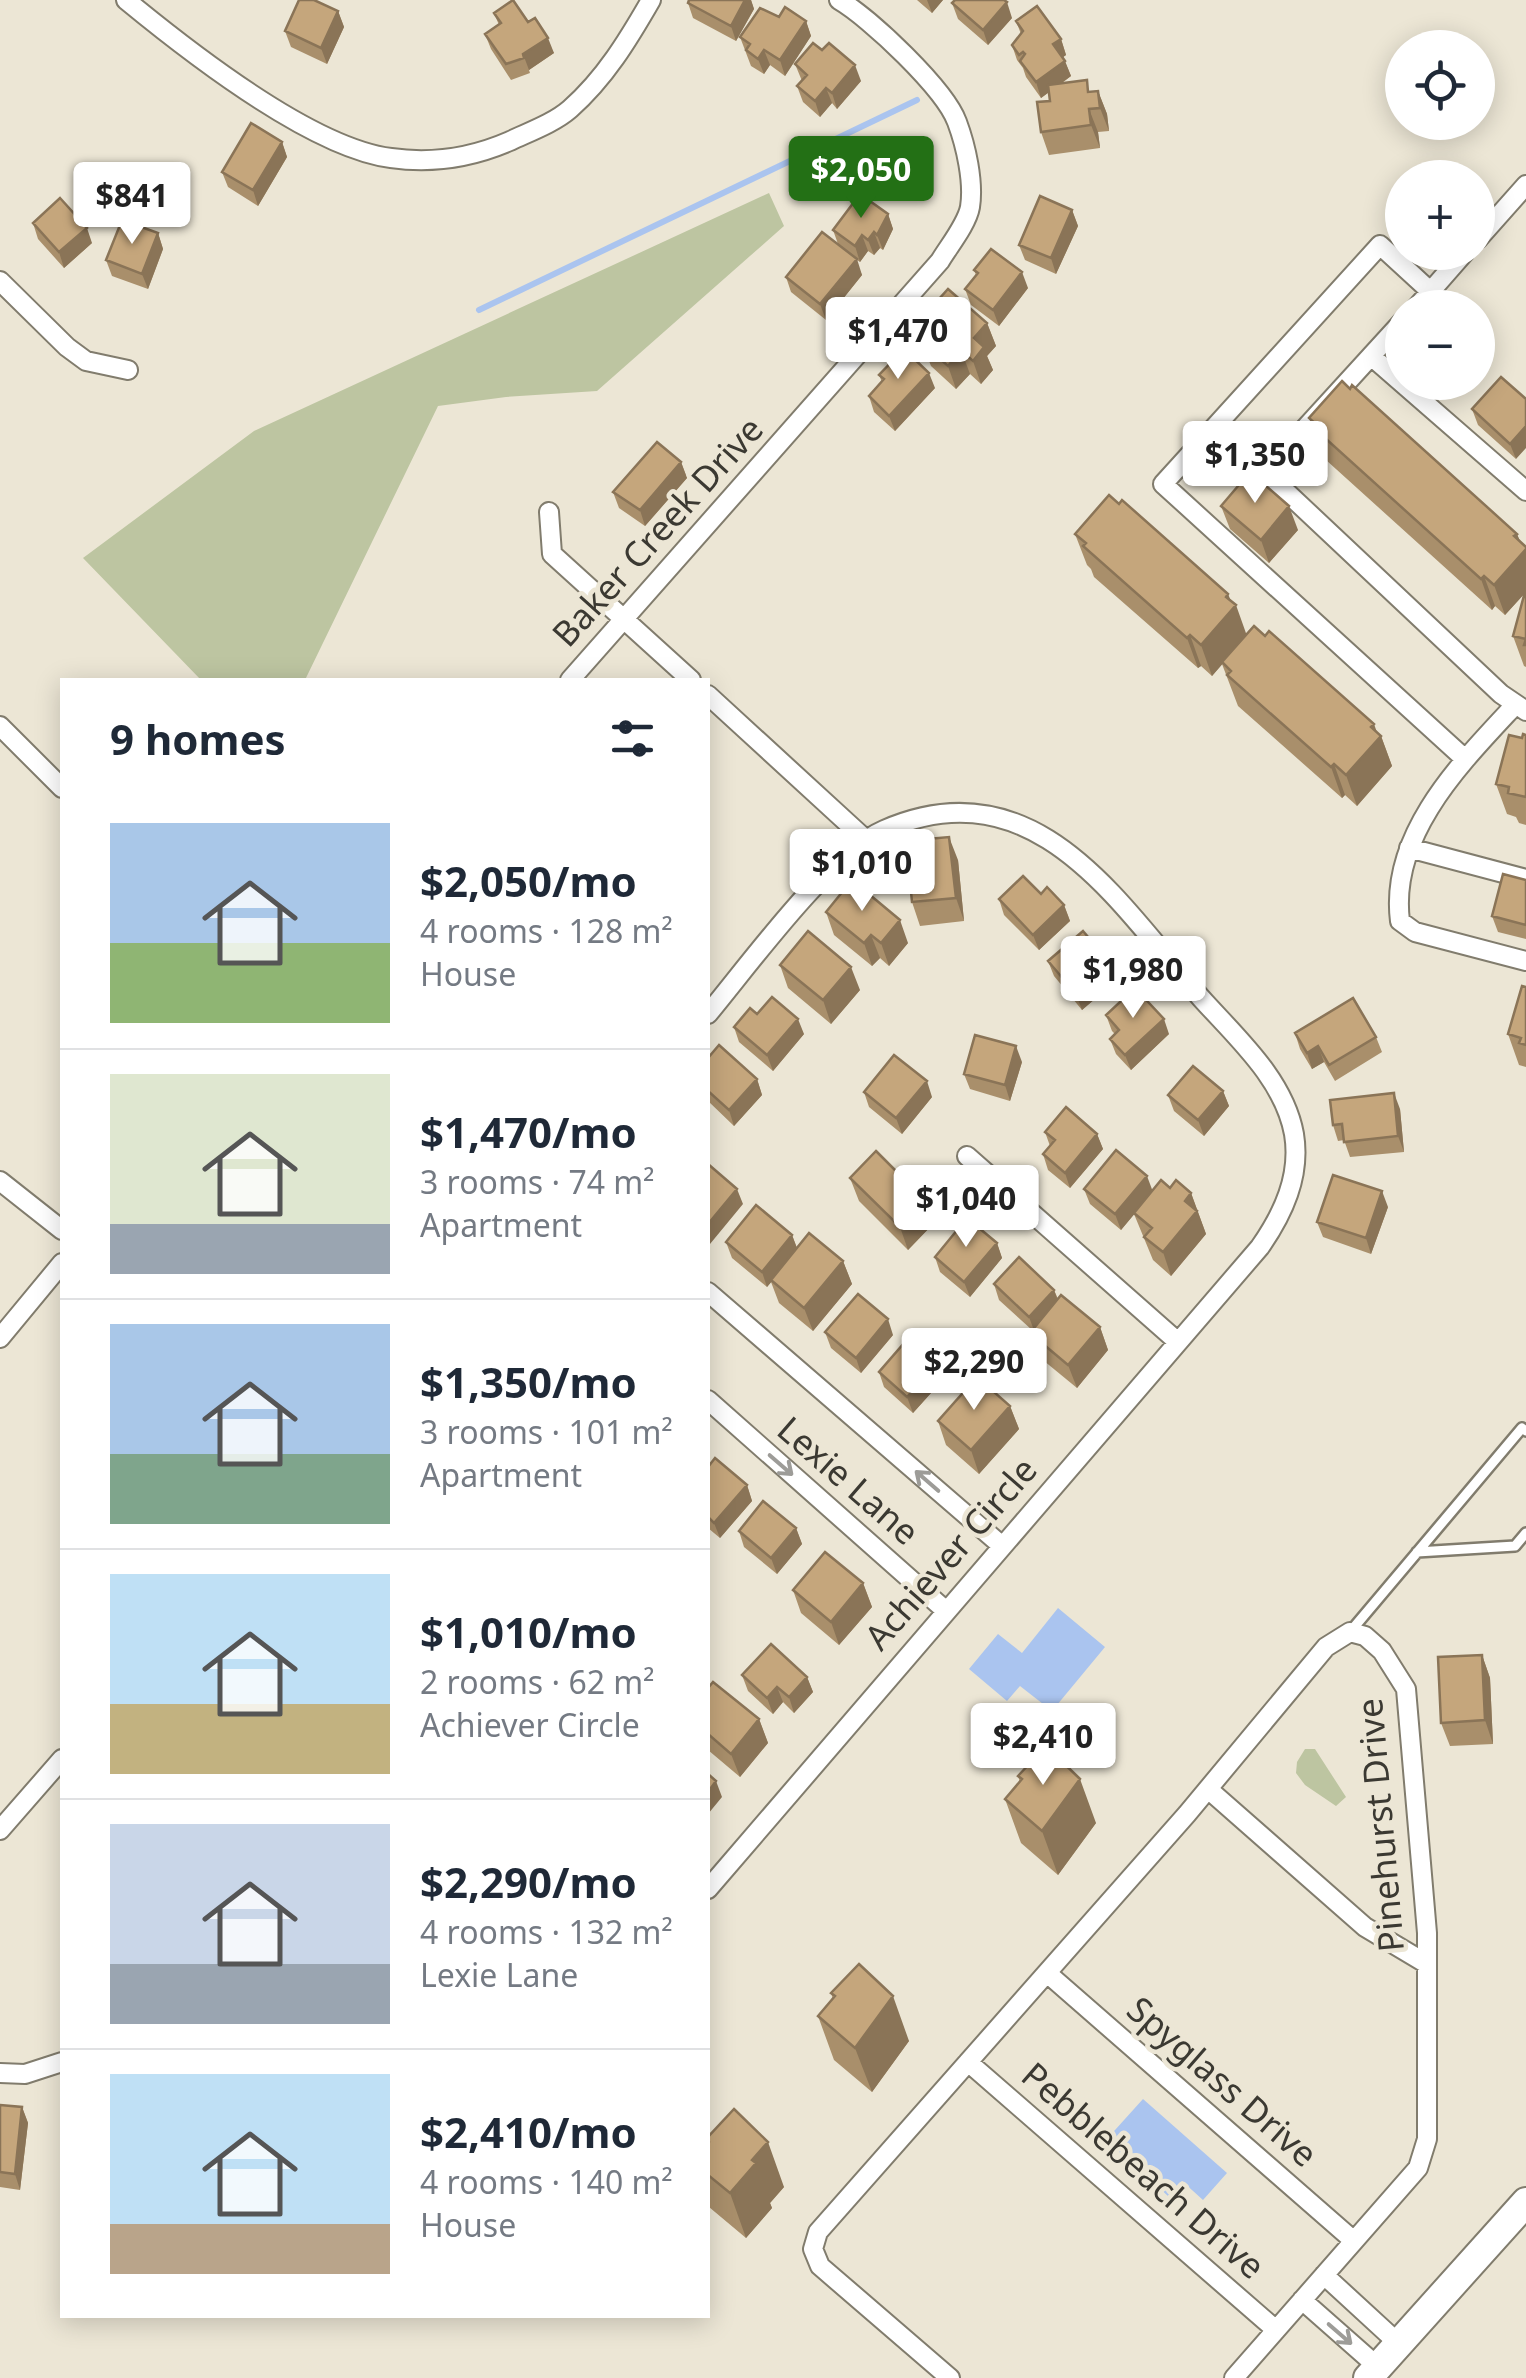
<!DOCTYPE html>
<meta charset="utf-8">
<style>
body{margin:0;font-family:"Noto Sans",sans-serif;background:#f2f2f3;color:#1f2937;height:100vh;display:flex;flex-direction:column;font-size:38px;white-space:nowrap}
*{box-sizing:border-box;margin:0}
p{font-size:32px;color:#747a83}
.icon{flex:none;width:55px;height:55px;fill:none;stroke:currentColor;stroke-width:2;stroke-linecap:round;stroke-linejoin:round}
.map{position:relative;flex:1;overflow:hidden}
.details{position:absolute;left:60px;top:678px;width:650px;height:1640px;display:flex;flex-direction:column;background:#fff;border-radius:0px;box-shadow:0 5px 25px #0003}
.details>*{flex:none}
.fabs{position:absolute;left:1385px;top:30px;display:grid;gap:20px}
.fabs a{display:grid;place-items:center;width:110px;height:110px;border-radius:50%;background:#fff;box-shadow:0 5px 25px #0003;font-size:50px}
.price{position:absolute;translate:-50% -85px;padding:0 22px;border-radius:10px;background:#fff;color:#222;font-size:32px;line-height:65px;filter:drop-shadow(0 2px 5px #0008)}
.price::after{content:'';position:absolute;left:50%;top:60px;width:30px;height:22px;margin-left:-15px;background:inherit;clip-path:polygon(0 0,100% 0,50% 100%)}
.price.current{background:#237015;color:#fff}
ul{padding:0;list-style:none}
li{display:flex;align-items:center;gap:30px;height:250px;padding:0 50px}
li+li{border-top:2px solid #e0e1e3}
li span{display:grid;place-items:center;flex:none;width:280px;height:200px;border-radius:0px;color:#555}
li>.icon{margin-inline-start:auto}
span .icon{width:120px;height:120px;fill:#fffc;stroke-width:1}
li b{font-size:42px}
h2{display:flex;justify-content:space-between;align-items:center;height:120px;padding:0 50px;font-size:42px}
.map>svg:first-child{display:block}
.green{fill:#bdc5a1}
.water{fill:#aac4ef}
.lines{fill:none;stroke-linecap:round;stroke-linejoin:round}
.stream{stroke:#aac4ef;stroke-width:6}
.service-casing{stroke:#817c6d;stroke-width:14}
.minor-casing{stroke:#817c6d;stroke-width:22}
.secondary-casing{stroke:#817c6d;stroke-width:32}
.service{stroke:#fff;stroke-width:9}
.minor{stroke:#fff;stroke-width:18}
.secondary{stroke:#fff;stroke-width:28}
.wall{fill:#a98f6b}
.shaded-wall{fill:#8a7457}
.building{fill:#c5a67c;stroke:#8a7457;stroke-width:2.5}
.oneway{stroke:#9d9c98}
.labels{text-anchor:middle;stroke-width:9;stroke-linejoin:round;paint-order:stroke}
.street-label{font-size:35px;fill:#3b3932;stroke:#ece6d5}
</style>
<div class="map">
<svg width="1526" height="2378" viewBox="0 0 1526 2378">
<rect width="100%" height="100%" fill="#ece6d5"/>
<path class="green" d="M769,193L784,226L597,391L506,397L438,406L305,680H201L83,558L254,431Z
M1305,1749H1315L1346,1797L1336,1806L1305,1785L1296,1773L1297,1762Z"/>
<path class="water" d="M1058,1608L1105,1647L1052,1711L1020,1686L1007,1701L969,1669L998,1634L1022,1653Z
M1143,2099L1227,2173L1203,2200L1182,2181L1168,2196L1106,2140Z"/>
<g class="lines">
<path class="stream" d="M479,310L917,100"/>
<g class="service-casing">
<path id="service" d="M1417,1552L1515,1546L1526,1533
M1350,1632L1522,1428L1526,1431"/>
</g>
<g class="minor-casing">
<path id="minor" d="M126,0C188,51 312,148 391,158C433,164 471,158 510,141C529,132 554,123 570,109C605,78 628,40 651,0
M1478,239L1526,185
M0,281L67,347L86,361L128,370
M1430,291L1380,245L1163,484L1465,759
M1416,308L1465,252
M1402,322L1265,472L1501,694L1526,711
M1371,356L1526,491
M549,512L552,554L691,680
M570,680L940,261C949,246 967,224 970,207C974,182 966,146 957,122C945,89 870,18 839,0
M708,695L865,839
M1514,706C1460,764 1389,835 1400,921L1415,932L1526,961
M0,726L62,788
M1409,848L1526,879
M708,1014C749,965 829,854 884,830C1034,764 1117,901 1201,998C1236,1037 1284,1079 1294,1134C1301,1176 1283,1214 1260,1247L708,1889
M967,1156L1178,1342
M0,1181L62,1230
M708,1292L1001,1545
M0,1338L62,1263
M708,1400L945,1610
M1208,1789L1365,1927L1427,1964
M0,1830L62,1759
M1047,1973L1354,2241
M968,2062L1276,2330
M0,2073L25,2074L62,2062
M1324,2275L1398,2343
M1302,2300L1378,2367
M950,2378L820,2266L813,2249L818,2232L1187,1814L1326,1647L1350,1632L1365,1636L1382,1651L1406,1689L1427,1933V2139L1418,2168L1234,2378"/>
</g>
<g class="secondary-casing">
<path id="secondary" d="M1368,2378L1526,2202"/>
</g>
<use href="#service" class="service"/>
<use href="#minor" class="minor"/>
<use href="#secondary" class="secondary"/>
</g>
<path class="wall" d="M689,0H751L754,9L736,41L693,18L688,3Z
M917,0H943L932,13Z
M952,3L1012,18L988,45L958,19Z
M338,11L344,27L327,64L291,47L285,31Z
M494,13L528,22L554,53L529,70L530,73L511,80L491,49L485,34L499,25Z
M779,17L806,21L811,36L785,76L770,65L764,74L751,66L740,37Z
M1016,21L1061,39L1066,55L1063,57L1071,76L1062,83L1091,92L1098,91L1107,114L1109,131L1098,132L1100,148L1049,155L1041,132L1050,101L1049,92L1041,98L1026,77L1023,68L1017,60L1012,45L1021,34Z
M795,64L861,81L837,109L832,103L820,117L803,102L797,86L802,81Z
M282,142L287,157L258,206L228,187L222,172Z
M1072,210L1078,226L1056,274L1025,260L1019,245Z
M888,214L893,229L883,250L880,248L874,255L868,251L860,262L854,258L862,275L826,320L791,292L786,277L838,244L833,230Z
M33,223L92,243L64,268L38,239Z
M158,233L163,249L148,289L112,276L106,260Z
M974,270L1028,288L999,326L971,305L965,289L976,275Z
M930,309L987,323L996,346L987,356L993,370L981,384L970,374L956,389L931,366L922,343L929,336L927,331L935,322Z
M879,375L935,388L895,431L874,412L869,396L882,382Z
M1501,377L1516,459L1478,425L1472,409Z
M1309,418L1517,534L1520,542L1526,547V667L1524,666L1513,636L1525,593L1505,615L1495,606L1492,610L1326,460L1323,452L1320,449Z
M681,462L687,478L645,526L619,508L613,492Z
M1221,506L1298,530L1269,563L1230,529Z
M1075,534L1231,602L1246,635L1381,736L1392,766L1357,806L1345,795L1342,798L1238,706L1222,664L1212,676L1201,666L1198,668L1094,577L1091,569L1087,565Z
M1526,735V825L1519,823L1516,817L1507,814L1496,784L1522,738Z
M958,860L964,921L920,926L912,902Z
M1526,880V939L1498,932L1492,916Z
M1041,894L1064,905L1070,921L1039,950L1004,915L999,899Z
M826,912L908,943L889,966L880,958L872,966L834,935Z
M1048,961L1111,964L1117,980L1082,1010L1054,976Z
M780,965L860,990L831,1024L788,988Z
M1526,987V1067L1519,1065L1508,1034Z
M757,1014L804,1034L773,1071L739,1042L734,1027Z
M1106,1015L1169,1034L1131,1070L1116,1054L1110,1039L1115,1034L1112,1031Z
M1295,1033L1376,1037L1382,1052L1335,1081L1324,1062L1312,1069L1300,1049Z
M708,1058L757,1079L762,1095L734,1126L708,1101Z
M1022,1062L1010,1101L970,1089L964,1074Z
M1223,1091L1229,1106L1204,1136L1174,1111L1168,1095Z
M864,1092L932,1097L902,1134L869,1107Z
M1400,1109L1404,1152L1350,1157L1344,1140L1338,1141L1333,1125Z
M1045,1132L1097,1134L1103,1149L1070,1188L1048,1170L1043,1154L1050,1146Z
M850,1178L934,1223L908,1250L859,1201Z
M1170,1188L1191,1193L1206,1234L1171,1276L1153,1260L1134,1214L1121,1230L1090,1204L1084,1189L1152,1190Z
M1388,1207L1371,1254L1323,1237L1317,1222Z
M792,1235L797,1248L843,1261L852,1284L813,1331L779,1303L771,1282L767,1287L732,1258L726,1242Z
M997,1243L1002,1258L970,1297L940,1272L935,1257Z
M994,1284L1054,1290L1058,1299L1100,1327L1108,1350L1077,1388L1038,1356L1030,1333L1032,1330L999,1300Z
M825,1332L893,1335L861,1373L831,1348Z
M939,1368L936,1371L940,1383L913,1413L884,1387L879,1372Z
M1010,1406L1019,1429L979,1474L946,1445L938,1421Z
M708,1467L747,1485L752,1501L720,1538L708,1528Z
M796,1528L802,1544L777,1574L744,1547L739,1531Z
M863,1583L872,1607L839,1645L801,1613L793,1590Z
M1482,1655L1490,1678L1493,1744L1450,1746L1441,1723Z
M742,1675L807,1677L813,1692L794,1713L783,1702L773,1714L748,1691Z
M708,1688L759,1719L768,1743L740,1777L708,1750Z
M1018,1776L1096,1823L1058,1875L1021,1843L1005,1799L1020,1782Z
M831,1993L909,2041L872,2092L834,2060L818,2016L833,1999Z
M0,2105L22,2107L28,2123L20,2190L0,2187Z
M708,2137L784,2187L770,2203L772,2208L746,2238L709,2207L708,2203Z"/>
<path class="shaded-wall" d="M745,0H751L754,9L736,41L731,26Z
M927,0H943L932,13Z
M1007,2L1012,18L988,45L983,30Z
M338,11L344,27L327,64L321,48Z
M806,21L811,36L785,76L780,60Z
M548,38L554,53L529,70L523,54Z
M1061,39L1066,55L1059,60L1053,44Z
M764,50L770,65L764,74L758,59Z
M1065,61L1071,76L1041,98L1036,82Z
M855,65L861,81L837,109L832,93Z
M826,88L832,103L820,117L815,101Z
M1098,91L1107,114L1109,131L1100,108Z
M1089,109L1098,132L1100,148L1091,125Z
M282,142L287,157L258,206L253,190Z
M1072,210L1078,226L1056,274L1051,258Z
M888,214L893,229L883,250L877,235Z
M87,228L92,243L64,268L59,252Z
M874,232L880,248L874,255L868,240Z
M158,233L163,249L148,289L142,274Z
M862,235L868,251L860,262L855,246Z
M857,259L862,275L826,320L820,304Z
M1022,272L1028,288L999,326L993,310Z
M987,323L996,346L987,356L993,370L981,384L973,361L974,338Z
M961,350L970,374L956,389L948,366Z
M929,373L935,388L895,431L889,416Z
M1526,426V448L1516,459L1510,444Z
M681,462L687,478L645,526L640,510Z
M1289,506L1298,530L1269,563L1261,540Z
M1517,534L1524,551L1526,549V592L1505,615L1494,585L1514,536Z
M1484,576L1495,606L1492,610L1481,579Z
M1228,594L1234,608L1236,605L1247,636L1212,676L1201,645Z
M1190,635L1201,666L1198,668L1187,638Z
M1374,724L1379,738L1381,736L1392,766L1357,806L1346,775Z
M1334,764L1345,795L1342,798L1331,767Z
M949,837L958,860L964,921L956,898Z
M1064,905L1070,921L1039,950L1033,935Z
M900,920L908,943L889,966L881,943Z
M871,935L880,958L872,966L864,943Z
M1111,964L1117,980L1082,1010L1076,994Z
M851,967L860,990L831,1024L823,1000Z
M798,1019L804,1034L773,1071L767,1055Z
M1164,1019L1169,1034L1131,1070L1125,1055Z
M1016,1046L1022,1062L1010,1101L1005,1085Z
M1318,1046L1324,1062L1312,1069L1307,1053Z
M757,1079L762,1095L734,1126L729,1110Z
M927,1081L932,1097L902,1134L896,1118Z
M1223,1091L1229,1106L1204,1136L1198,1120Z
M1394,1093L1400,1109L1404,1152L1398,1136Z
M1097,1134L1103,1149L1070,1188L1065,1173Z
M1147,1176L1153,1192L1121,1230L1115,1214Z
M737,1189L743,1204L710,1244L708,1238V1224Z
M1382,1191L1388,1207L1371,1254L1366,1238Z
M1191,1193L1206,1234L1171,1276L1163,1252L1185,1201Z
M925,1200L934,1223L908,1250L900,1227Z
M792,1235L798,1251L767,1287L762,1272Z
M997,1243L1002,1258L970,1297L964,1282Z
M843,1261L852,1284L813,1331L804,1308Z
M1054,1290L1060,1306L1035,1333L1029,1317Z
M888,1319L893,1335L861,1373L856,1358Z
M1100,1327L1108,1350L1077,1388L1068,1365Z
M933,1352L939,1368L936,1371L940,1383L913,1413L907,1397L926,1360Z
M1010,1406L1019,1429L979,1474L971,1450Z
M747,1485L752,1501L720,1538L714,1523Z
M796,1528L802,1544L777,1574L771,1558Z
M863,1583L872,1607L839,1645L831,1622Z
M1482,1655L1490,1678L1493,1744L1485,1720Z
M807,1677L813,1692L794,1713L789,1697Z
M777,1687L783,1702L773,1714L767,1698Z
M759,1719L768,1743L740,1777L731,1754Z
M1080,1779L1096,1823L1058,1875L1042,1831Z
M716,1781L722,1797L708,1814V1792Z
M893,1996L909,2041L872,2092L855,2048Z
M22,2107L28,2123L20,2190L15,2174Z
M768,2142L784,2187L770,2203L772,2208L746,2238L730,2193L752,2160Z"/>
<path class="building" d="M299,0H314L338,11L321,48L285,31Z
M513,0L528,22L535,18L548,38L523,54L524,58L506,64L485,34L501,23L494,13Z
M689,0H745L731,26L688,3Z
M955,0H1004L1007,2L983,30L952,3Z
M1037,6L1061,39L1053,44L1065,61L1036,82L1020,61L1025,54L1023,52L1019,55L1012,45L1023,31L1016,21Z
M785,7L806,21L780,60L764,50L758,59L746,50L750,44L740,37L760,8L779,17Z
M813,43L822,50L829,43L855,65L832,93L826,88L815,101L797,86L807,75L795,64Z
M1087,80L1088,92L1098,91L1100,108L1089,109L1091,125L1041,132L1037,102L1050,101L1048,85Z
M251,123L282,142L253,190L222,172Z
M860,194L888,214L877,235L874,232L868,240L862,235L855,246L833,230Z
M1040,196L1072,210L1051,258L1019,245Z
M60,198L87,228L59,252L33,223Z
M122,220L158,233L142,274L106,260Z
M822,232L857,259L820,304L786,277Z
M991,249L1022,272L993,310L965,289L978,273L974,270Z
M948,289L987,323L974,338L984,347L973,361L961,350L948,366L922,343L931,334L927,331L939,317L930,309Z
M904,349L929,373L889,416L869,396L884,379L879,375Z
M1501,377L1526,399V426L1510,444L1472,409Z
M1342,381L1350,389L1352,385L1517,534L1514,536L1526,547V549L1494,585L1484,576L1481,579L1315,429L1318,426L1309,418Z
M657,442L681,462L640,510L613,492Z
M1250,472L1289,506L1261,540L1221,506Z
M1109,495L1119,504L1122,500L1228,594L1226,597L1236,605L1201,645L1190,635L1187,638L1083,546L1086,543L1075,534Z
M1526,588V645H1524L1526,639L1513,636Z
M1254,626L1265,636L1269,631L1374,724L1371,727L1381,736L1346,775L1334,764L1331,767L1227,675L1231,671L1222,662Z
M1523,734L1526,735V797L1508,793L1509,787L1496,784L1509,735L1522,738Z
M949,837L956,898L912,902L906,841Z
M1503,874L1526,880V925L1492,916Z
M1023,876L1041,894L1047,887L1064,905L1033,935L999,899Z
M852,880L900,920L881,943L871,935L864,943L826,912Z
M808,931L851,967L823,1000L780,965Z
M1083,931L1111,964L1076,994L1048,961Z
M1522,986L1526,987V1045L1519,1043L1521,1038L1508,1034Z
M1135,988L1164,1019L1125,1055L1110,1039L1119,1030L1106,1015Z
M772,997L798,1019L767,1055L734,1027L750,1008L757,1014Z
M1353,998L1376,1037L1329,1065L1318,1046L1307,1053L1295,1033Z
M975,1035L1016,1046L1005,1085L964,1074Z
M719,1045L757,1079L729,1110L708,1091V1058Z
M894,1055L927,1081L896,1118L864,1092Z
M1193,1066L1223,1091L1198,1120L1168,1095Z
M1394,1093L1398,1136L1344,1142L1342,1124L1333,1125L1330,1100Z
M1066,1107L1097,1134L1065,1173L1043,1154L1055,1140L1045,1132Z
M1116,1150L1147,1176L1115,1214L1084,1189Z
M876,1151L925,1200L900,1227L850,1178Z
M708,1164L737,1189L708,1224Z
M1333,1175L1382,1191L1366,1238L1317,1222Z
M1161,1180L1170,1188L1176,1180L1191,1193L1185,1201L1197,1211L1163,1252L1144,1237L1152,1228L1134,1213Z
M756,1205L792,1235L762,1272L726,1242Z
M967,1218L997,1243L964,1282L935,1257Z
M809,1233L843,1261L804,1308L771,1280Z
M1019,1257L1054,1290L1029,1317L994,1284Z
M858,1294L888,1319L856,1358L825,1332Z
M1061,1295L1100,1327L1068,1365L1030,1333Z
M920,1340L933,1352L926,1360L934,1367L907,1397L879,1372L905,1342L913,1348Z
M977,1377L1010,1406L971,1450L938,1421Z
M715,1458L747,1485L714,1523L708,1517V1467Z
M763,1501L796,1528L771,1558L739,1531Z
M825,1552L863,1583L831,1622L793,1590Z
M771,1644L807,1677L789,1697L777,1687L767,1698L742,1675Z
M1482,1655L1485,1720L1441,1723L1438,1657Z
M713,1682L759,1719L731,1754L708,1734V1688Z
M1046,1746L1080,1779L1042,1831L1005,1799L1022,1779L1018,1776Z
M708,1774L716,1781L708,1792Z
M859,1964L893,1996L855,2048L818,2016L835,1996L831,1993Z
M0,2105L22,2107L15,2174L0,2172Z
M734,2109L768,2142L752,2160L756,2163L730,2193L708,2175V2145L709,2142L708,2137Z"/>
<defs><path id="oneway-shaft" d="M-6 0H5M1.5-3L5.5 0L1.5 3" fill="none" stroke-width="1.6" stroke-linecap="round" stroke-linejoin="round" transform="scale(2.5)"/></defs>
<g class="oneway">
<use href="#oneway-shaft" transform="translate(781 1465) rotate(41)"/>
<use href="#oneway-shaft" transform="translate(927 1481) rotate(-139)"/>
<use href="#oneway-shaft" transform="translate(1340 2334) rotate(41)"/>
</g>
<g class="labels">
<g class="street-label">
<text transform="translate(658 532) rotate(-48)" y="12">Baker Creek Drive</text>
<text transform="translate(848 1481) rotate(41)" y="12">Lexie Lane</text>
<text transform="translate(951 1554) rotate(-49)" y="12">Achiever Circle</text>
<text transform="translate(1381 1825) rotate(-95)" y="12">Pinehurst Drive</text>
<text transform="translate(1222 2082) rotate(41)" y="12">Spyglass Drive</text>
<text transform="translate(1143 2171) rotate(41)" y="12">Pebblebeach Drive</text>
</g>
</g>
</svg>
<div class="fabs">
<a><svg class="icon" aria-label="locate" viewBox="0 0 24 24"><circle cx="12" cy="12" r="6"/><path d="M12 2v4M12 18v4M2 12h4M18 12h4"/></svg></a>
<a>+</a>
<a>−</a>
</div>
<b class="price current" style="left:861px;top:221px">$2,050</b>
<b class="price" style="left:132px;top:247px">$841</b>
<b class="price" style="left:898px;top:382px">$1,470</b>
<b class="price" style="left:1255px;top:506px">$1,350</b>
<b class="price" style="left:862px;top:914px">$1,010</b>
<b class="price" style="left:1133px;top:1021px">$1,980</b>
<b class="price" style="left:966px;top:1250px">$1,040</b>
<b class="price" style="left:974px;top:1413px">$2,290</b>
<b class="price" style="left:1043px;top:1788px">$2,410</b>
<section class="details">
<h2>9 homes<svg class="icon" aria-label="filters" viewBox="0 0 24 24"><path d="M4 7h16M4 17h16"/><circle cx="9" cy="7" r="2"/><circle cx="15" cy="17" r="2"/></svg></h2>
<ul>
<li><span style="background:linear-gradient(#a9c7e8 60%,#8fb573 0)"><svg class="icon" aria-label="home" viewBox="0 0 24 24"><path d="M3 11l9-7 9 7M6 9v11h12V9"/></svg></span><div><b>$2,050/mo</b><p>4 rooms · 128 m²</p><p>House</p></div></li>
<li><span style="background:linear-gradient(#dfe7d0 75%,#9aa5b1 0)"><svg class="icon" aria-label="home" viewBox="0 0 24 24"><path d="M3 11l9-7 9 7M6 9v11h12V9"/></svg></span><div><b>$1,470/mo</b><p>3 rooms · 74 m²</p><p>Apartment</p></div></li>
<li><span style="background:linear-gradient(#a9c7e8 65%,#7fa58c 0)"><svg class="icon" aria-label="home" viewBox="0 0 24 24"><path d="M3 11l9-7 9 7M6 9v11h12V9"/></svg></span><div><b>$1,350/mo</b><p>3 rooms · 101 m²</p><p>Apartment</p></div></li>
<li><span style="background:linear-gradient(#bfe0f5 65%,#c2b280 0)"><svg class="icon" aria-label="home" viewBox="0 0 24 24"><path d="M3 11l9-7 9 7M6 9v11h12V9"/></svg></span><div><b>$1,010/mo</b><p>2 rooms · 62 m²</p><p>Achiever Circle</p></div></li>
<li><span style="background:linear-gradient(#c9d6e8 70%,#9aa5b1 0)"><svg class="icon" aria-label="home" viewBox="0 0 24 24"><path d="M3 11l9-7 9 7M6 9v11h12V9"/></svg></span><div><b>$2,290/mo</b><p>4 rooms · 132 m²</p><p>Lexie Lane</p></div></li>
<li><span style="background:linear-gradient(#bfe0f5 75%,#b9a48a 0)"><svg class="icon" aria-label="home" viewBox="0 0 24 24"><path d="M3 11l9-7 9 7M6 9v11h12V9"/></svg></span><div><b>$2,410/mo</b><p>4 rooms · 140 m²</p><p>House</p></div></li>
</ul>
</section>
</div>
